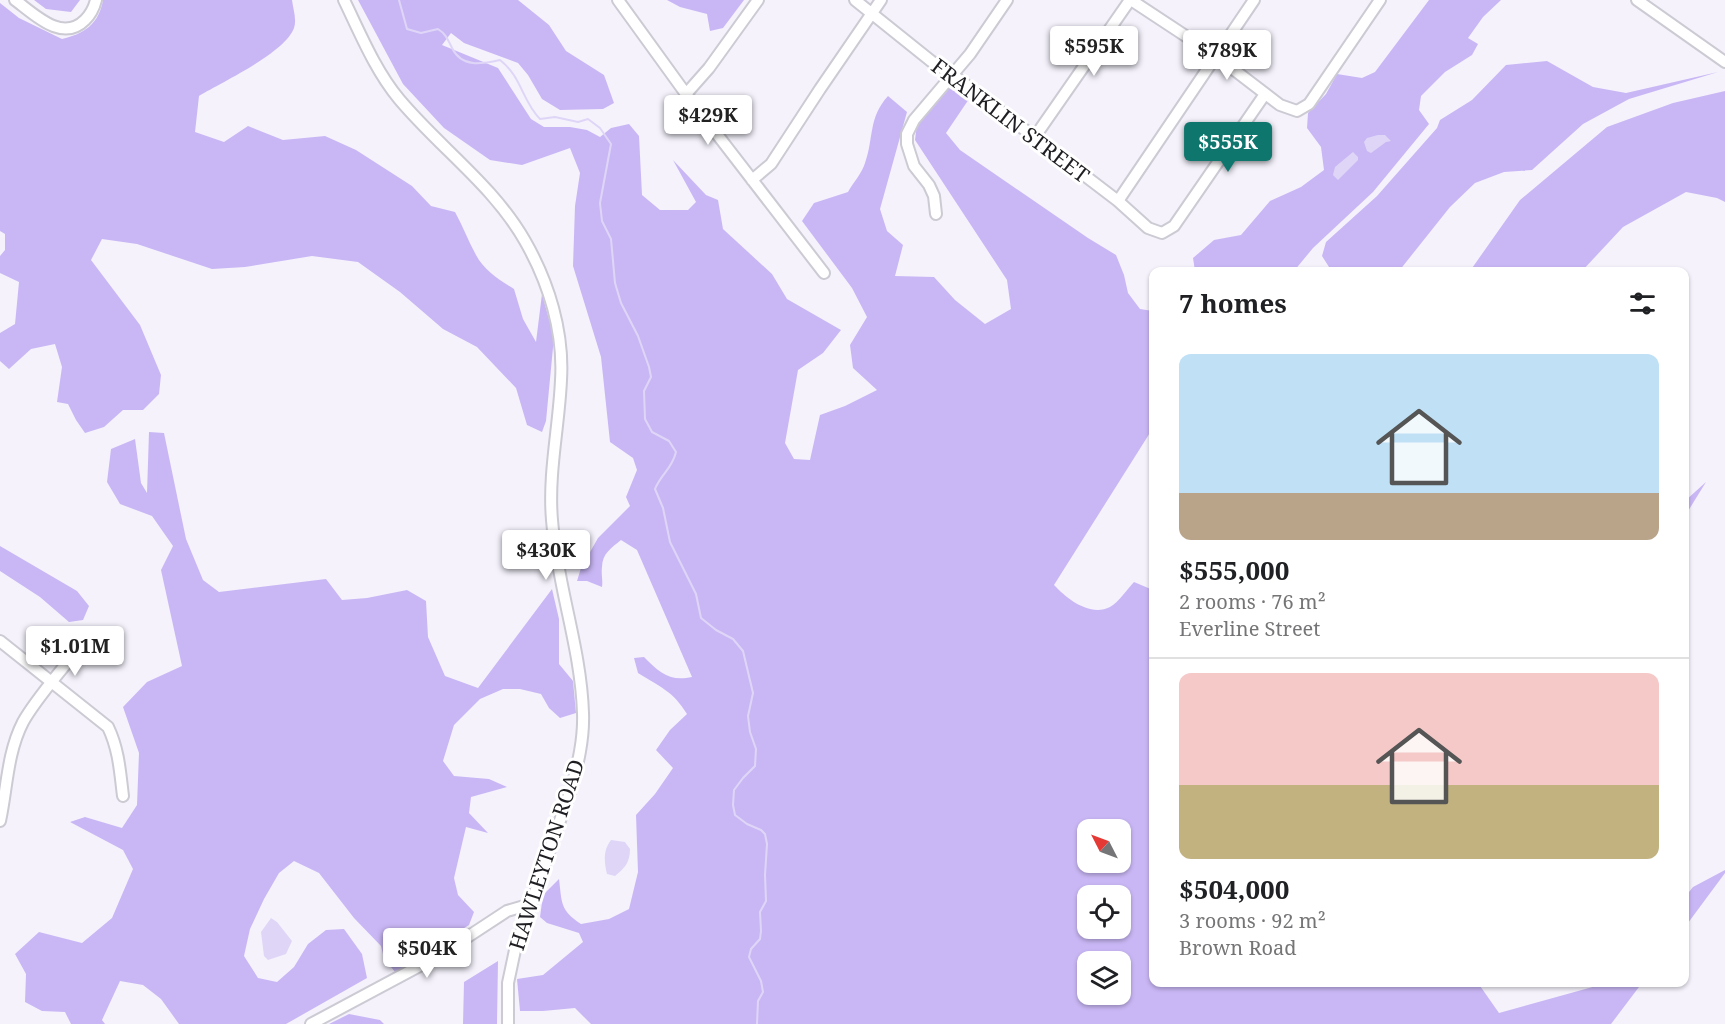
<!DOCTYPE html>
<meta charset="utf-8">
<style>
body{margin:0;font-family:"Noto Serif",serif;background:#f6f6f6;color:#202124;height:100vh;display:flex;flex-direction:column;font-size:22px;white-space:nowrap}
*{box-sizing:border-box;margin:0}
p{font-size:20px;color:#757577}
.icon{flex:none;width:33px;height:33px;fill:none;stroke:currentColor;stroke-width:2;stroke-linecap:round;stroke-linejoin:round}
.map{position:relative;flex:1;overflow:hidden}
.panel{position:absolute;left:1149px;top:267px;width:540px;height:720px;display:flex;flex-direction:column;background:#fff;border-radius:12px;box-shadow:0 2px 4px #0004}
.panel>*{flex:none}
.needle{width:39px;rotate:312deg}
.buttons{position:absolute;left:1077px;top:819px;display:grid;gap:12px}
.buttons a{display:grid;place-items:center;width:54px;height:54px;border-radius:12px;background:#fff;box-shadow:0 2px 4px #0004;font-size:30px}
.price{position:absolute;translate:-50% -51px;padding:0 14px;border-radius:6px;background:#fff;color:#222;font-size:20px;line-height:39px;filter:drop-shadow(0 2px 3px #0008)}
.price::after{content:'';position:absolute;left:50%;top:36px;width:18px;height:14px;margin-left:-9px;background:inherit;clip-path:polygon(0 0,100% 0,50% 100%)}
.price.current{background:#0f766e;color:#fff}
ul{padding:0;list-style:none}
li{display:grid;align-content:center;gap:12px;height:318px;padding:0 30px}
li+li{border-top:2px solid #e0e0e0}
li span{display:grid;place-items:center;height:186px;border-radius:12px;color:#555}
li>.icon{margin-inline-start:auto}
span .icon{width:108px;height:108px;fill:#fffc;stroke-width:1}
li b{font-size:26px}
h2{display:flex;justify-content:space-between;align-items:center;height:72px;padding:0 30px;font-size:26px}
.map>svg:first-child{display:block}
.green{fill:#c9b7f5;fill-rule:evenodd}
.water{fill:#dfd6f7}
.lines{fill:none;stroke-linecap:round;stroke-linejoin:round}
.stream{stroke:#dfd6f7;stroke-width:2}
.minor-casing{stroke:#cccad3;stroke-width:14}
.minor{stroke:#fff;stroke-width:10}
.labels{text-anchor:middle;stroke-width:6;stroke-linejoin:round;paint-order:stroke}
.street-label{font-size:21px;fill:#1f1e22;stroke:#fff}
</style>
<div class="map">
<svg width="1725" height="1024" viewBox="0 0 1725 1024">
<rect width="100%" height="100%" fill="#f5f2fc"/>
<path class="green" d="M34,0H80L71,12L46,9Z
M103,0H292C293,9 297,19 294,28C285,53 222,82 199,96L195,132L224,142L248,126L283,140L325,136L356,150L412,186L431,206L455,212C463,226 468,241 476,255C484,270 499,280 514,289L523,319L536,342L542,294L554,337L546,421L542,432L527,425L516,388L477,347L443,329L400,292L358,262L312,256L245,267L212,269L137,244L102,239L91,260L140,325L161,375L159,394L143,410H123L104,427L85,433L76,420L68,404L57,402L62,367L55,344L31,349L9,369L0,361V333L15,324L19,282L0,273V256L5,250V234L0,231V3L19,18L62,39C84,34 99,24 103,0Z
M358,0H518L549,25L566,51L604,75L614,103L603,109L560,110L542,99L528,75L518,63L464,43L451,33L442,45L498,68L531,119L544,127H570L587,130L600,137L611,128L629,124L639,136L642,195L660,210H688L696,202L673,160L706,195L718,200L723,229L772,274L787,299L841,330L823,353L798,370L785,443L794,459L810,460L820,415L845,406L877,390L853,368L850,345L867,317L852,288L802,221L814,203L848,192C853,183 862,173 865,163C874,138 868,118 888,96L907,112L880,209L887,231L903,245L895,276L934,277L955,300L985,324L1011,309L1007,280L915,140L917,124L949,83L969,99L946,133L960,150L1088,238L1116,255L1124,275L1128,293L1140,309L1153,311V428L1054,585C1067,599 1090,617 1110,607C1119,602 1127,589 1134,582L1153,590L1154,982L1478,983L1499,1013L1607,983H1642L1611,1024H591L575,1008L543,1011H520L517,979L543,975L583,942L579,933L547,923L540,917L543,895L559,879C562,903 560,910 581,924L609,919L629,909L638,872L636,815L655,794L673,768L656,750L670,730L687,714C673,691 660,687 638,673L634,658L644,657C659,672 669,682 692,677L637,550L621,540C611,548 602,554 602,567C601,575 603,579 602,587L587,581H577L581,568L598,538L630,506L626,497L637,470L633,458L610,442L601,357L573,266L575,206L580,173L570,148L522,165L490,160L444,128L403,84ZM1088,830H1120V862H1088ZM1088,896H1120V928H1088ZM1088,962H1120V994H1088Z
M667,0H744L723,28L710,31L707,14L680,7Z
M1429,0H1501L1483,17L1468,38L1478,44L1472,55L1445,72L1421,96L1419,110L1429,124L1373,192L1313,248L1294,271H1195L1193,258L1214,240L1241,235L1270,201L1301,187L1324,170L1321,147L1307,128L1308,113L1326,94L1337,74L1362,78L1375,72Z
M1547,61L1593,87L1626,93L1718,72L1629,99L1583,124L1532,170L1504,172L1475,183L1450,207L1399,271H1326L1329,267L1322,256L1326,242L1377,196L1437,128L1440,120L1472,100L1506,65Z
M1725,91V202L1717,198L1686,192L1623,227L1582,271H1470L1520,200L1607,127L1673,103Z
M149,432L164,433L186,539L203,580L219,592L326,579L342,600L367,598L407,590L426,601L428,637L445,676L478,688L552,589L559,619V664L573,681L576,713L560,718L549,708L541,694L520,689H503L480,699L454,725L443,761L454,776L489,779L507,787L471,797L469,813L488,833L466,827L454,878L458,895L474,912L469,925L395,972L384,958L381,946L354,918L319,873L294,861L279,873L264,899L250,929L244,956L258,978L277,982L294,967L308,944L326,930L344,929L362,954L367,978L286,1024H179L161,999L143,985L120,981L102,1020L105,1024H71L65,1012L42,1011L25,1002L26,974L15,954L39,932L82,943L112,918L133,869L123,850L70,822L85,817L122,828L137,805L139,753L123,707L147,682L182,666L161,570L173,546L152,516L120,504L107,482L111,449L135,439L141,483L147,493Z
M1706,482L1685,516V501Z
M0,546L77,591L89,606L83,620L69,622L40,597L0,571Z
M1725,870V873L1685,927V897L1693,887Z
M498,961L497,1024H463L464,982Z
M349,1014L380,1020L384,1024H329Z"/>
<path class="water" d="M1378,135H1385L1391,141L1386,142L1371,153L1367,151L1364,142L1367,138Z
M1353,152L1358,157V160L1338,180L1333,175L1335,167Z
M611,840L625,842L630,849C630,862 625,868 615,876L607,874C604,862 603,850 611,840Z
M271,918L277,922L292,941L286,954L268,960L264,956L261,932Z"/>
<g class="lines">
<path class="stream" d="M399,0L407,29L421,33L438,29C446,34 448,40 452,48C462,68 482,64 500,60C522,77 522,101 540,119L555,117L578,122L588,119L600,128L611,144L600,203L602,221L611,239L615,283L621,303L638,336L649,367L651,377L644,391L645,419L652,432L669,441L676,452C672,469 661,474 655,489L663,508L670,542L696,594L701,618L716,630L733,639L743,651L753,693L748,716L750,732L756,749L755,766L743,778L734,790L733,805L735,815L747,824L761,830L765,834L767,844L765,875L766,901L760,912L761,931L760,939L751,949L749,957L761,981L763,992L758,1001L757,1024"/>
<g class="minor-casing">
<path id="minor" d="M15,0C34,14 62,43 85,20C91,14 94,8 96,0
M344,0C360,33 375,70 399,99C440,148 493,185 525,241C549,283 564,332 561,380C559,427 548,473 552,520C557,585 581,648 583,713C584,739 578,764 571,789L515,950L508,983V1024
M618,0L686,94L824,273
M855,0L931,61L953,75L1118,201L1148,228L1162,233L1174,226L1265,94
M1131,0L1216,56L1280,105L1297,111L1309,104L1380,0
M1637,0L1725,62
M686,94L709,68L758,0
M1034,138L1130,0
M752,180L771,164L820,89L881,0
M1118,201L1254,0
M936,214L934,196L929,185L914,166L907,144V134L914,120L970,54L1007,0
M0,641L108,727C119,750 120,772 123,796
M0,821C7,789 7,753 23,722C36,699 57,676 73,655
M311,1024L440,955L507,911L531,904"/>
</g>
<use href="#minor" class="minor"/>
</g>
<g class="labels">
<g class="street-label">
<text transform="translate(1010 121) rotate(37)" y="7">FRANKLIN STREET</text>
<text transform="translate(547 855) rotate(-72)" y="7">HAWLEYTON ROAD</text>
</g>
</g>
</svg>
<div class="buttons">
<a><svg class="needle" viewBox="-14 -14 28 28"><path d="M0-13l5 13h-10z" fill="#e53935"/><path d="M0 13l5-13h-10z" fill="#757577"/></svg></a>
<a><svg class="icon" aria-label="locate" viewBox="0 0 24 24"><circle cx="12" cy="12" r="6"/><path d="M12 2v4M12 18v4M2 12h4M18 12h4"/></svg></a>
<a><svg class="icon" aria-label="layers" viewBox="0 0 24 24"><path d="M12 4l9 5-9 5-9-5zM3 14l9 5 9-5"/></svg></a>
</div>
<b class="price" style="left:1094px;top:77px">$595K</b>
<b class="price" style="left:1227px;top:81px">$789K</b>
<b class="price" style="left:708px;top:146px">$429K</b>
<b class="price current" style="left:1228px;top:173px">$555K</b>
<b class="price" style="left:546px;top:581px">$430K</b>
<b class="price" style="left:75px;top:677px">$1.01M</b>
<b class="price" style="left:427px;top:979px">$504K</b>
<section class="panel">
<h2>7 homes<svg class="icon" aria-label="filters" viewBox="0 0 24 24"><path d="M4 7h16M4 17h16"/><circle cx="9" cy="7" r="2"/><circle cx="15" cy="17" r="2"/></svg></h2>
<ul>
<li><span style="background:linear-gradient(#bfe0f5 75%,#b9a48a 0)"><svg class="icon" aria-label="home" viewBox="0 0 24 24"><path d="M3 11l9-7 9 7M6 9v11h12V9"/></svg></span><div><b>$555,000</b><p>2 rooms · 76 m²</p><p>Everline Street</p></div></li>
<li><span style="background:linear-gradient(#f6c9c9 60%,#c2b280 0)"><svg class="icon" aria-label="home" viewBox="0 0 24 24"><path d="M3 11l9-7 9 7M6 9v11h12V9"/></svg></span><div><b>$504,000</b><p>3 rooms · 92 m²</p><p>Brown Road</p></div></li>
</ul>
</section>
</div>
